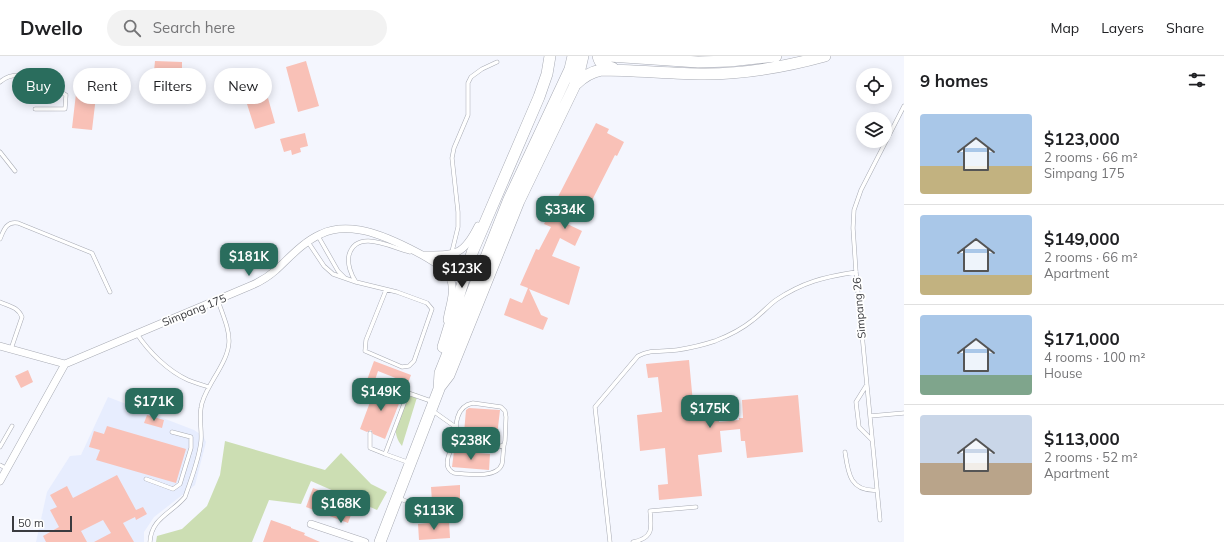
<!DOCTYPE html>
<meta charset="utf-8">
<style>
body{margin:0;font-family:Mulish,sans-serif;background:#f2f2f2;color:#202124;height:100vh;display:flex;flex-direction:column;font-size:15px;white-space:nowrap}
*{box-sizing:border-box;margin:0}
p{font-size:13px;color:#757577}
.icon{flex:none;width:22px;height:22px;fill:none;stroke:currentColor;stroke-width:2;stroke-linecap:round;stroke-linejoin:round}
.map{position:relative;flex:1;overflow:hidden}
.drawer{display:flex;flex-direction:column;background:#fff;width:320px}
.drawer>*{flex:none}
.hud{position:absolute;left:12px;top:12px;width:380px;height:36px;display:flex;gap:8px}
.tools{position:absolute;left:856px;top:12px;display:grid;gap:8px}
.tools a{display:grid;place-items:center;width:36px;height:36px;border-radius:50%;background:#fff;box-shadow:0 2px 10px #0003;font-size:20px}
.scale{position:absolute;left:12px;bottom:10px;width:60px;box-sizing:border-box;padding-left:4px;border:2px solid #3a3b3f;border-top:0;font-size:11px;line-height:14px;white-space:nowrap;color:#3a3b3f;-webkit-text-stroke:3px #fff;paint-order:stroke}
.price{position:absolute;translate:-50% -34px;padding:0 9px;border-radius:8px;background:#2a6d5d;color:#fff;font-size:13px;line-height:26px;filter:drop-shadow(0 1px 2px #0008)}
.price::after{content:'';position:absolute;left:50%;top:24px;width:12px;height:9px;margin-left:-6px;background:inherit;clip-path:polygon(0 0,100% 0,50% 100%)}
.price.on{background:#222;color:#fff}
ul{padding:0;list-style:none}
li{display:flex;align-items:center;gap:12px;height:100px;padding:0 16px}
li+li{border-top:1px solid #e0e0e0}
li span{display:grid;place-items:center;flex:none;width:112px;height:80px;border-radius:4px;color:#555}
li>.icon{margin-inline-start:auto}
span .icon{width:48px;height:48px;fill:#fffc;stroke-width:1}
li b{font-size:17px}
h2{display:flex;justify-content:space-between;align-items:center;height:48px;padding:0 16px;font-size:17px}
.pill{padding:0 14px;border-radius:18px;background:#fff;box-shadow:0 2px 10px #0003;font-size:14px;line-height:36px}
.pill.on{background:#2a6d5d;color:#fff}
header{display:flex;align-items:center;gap:24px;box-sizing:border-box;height:56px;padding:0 20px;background:#fff;border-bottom:1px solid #e0e0e0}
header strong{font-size:19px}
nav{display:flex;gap:22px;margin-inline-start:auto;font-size:14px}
.search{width:280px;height:36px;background:#f2f2f2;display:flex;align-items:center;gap:10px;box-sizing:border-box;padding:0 14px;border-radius:22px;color:#757577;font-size:15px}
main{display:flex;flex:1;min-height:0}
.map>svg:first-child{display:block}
.built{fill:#e7edfe}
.green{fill:#ccdeb3}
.building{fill:#f9c1b7}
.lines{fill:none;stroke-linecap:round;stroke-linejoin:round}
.service-casing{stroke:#a8abb4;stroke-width:4.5}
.minor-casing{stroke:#a8abb4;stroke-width:8}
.primary-casing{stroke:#a8abb4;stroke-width:12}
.service{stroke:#fff;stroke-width:3.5}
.minor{stroke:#fff;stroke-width:7}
.primary{stroke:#fff;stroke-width:11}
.labels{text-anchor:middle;stroke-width:3.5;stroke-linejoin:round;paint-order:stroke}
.street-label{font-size:11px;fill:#3a3b3f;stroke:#fff}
</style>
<header>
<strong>Dwello</strong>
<div class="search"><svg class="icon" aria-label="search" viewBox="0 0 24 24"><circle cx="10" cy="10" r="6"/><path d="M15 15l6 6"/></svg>Search here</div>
<nav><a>Map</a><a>Layers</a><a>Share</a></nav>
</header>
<main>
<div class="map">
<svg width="904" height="486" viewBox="0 0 904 486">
<rect width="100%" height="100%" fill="#f4f6fe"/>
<path class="built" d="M108,341L194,374L203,380L206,386L195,429L154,461L144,476V486H36L47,436L70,400L81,399Z"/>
<path class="green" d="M409,335L418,338L402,390C388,373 400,354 407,336Z
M225,385L325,414L341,397L371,428L387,436L377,454L311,425L301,448L269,444L252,486H156L157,480L182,473L207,450L220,419Z"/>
<path class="building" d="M155,5L182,6V16H178V23H173L172,46L155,45L156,30L166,31L167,16L154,15Z
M306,5L319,50L298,56L286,11Z
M77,29L97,32L92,74L72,72Z
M268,42L275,67L255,73L247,48Z
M596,67L609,73L607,77L624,86L617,100L615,99L584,160L568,152L561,165L582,175L575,190L560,182L552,200L580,211L569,249L529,233L541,259L548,262L543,274L504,259L510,242L522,247L528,232L520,229L536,193L539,194L551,171L544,168Z
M305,77L308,90L300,92L301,96L292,99L291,94L284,96L280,83Z
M689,304L693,347L717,345L719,366L739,364V362H743L742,344L798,339L803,396L747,402L745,385H741L740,373L720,375L722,396L698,399L702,440L659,444L658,429L668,428L665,392L640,395L637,359L662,356L658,321L648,322L646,308Z
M374,305L411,319L408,327L378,315L374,327L367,324Z
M28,314L33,326L21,332L15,320Z
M376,330L384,333L386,337L390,336L402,340L385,383L373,378L371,374L367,376L360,373Z
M469,352L500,354L497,380L464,377L466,354Z
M147,359L164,364L162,372L144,367Z
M107,370L186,393L176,427L96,404L100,394L89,391L94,375L104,378Z
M454,395L490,398L489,414L452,411Z
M117,419L136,454L143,451L147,458L136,464L135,461L123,467L134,486H94L111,477L103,464L81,475L87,486H46L43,480L59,471L50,454L57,451L50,439L67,430L73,442Z
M460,429V445L432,446L431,431Z
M313,432L355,448L348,467L306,451Z
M271,464L291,471V472L305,477L304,479L320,486H263Z
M449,465L450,482L419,484L418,468Z"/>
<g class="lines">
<g class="service-casing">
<path id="service" d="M0,26C20,9 47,27 66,39L65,53H35
M0,96L15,115
M318,180L338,215L345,222
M0,183C4,173 7,165 18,167L92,197L110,236
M308,186L324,210L333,218L356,226L397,236L427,247L432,253L414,305L409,310L402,311L365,295L366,284L386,234
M447,216L458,171V156L452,102L454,92L468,59V27L471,21L482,13L497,6
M356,226C351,219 347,208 349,199C357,172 392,192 410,196
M0,246C9,250 18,251 22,261L11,293
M137,278C149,296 168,315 188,324C195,327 203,329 209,331
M866,330L856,346L859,371L872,384
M387,334L388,330L408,337
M473,347L501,351L505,355L506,361L505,385L504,389L498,391L463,387L458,383C454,370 456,350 473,347Z
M433,355L457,372
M870,360L904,357
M370,377V392L385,398
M458,383C451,392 440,411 454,417C467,418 497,423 502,408C503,403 503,395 504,389
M0,391L12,370
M845,396C848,417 850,436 877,434
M410,407L385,398L408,337L431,345
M0,409L7,413
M146,423L173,433L180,428L191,392V381L172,376
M398,442L421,451
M880,464L856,216L853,172L854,154L861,134L904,50
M150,486C151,462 172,457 185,441C191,423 199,404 201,385C202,374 199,363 201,352C202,342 208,333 213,324C235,288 232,283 218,245
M610,486L595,351L638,300C651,293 662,296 677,294C690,292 703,289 715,285C728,280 742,273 753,264C761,258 768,250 776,244C803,226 824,221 856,216
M633,486C653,482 652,473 650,455L696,451"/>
</g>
<g class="minor-casing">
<path id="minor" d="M424,199C456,199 463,200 478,170
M0,290L65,308
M0,425L65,308L250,230C260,226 268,221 276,214C290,201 303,186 321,178C333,172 347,172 360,174C380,177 442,204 450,222C456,235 449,250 447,264
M311,468L365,486"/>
</g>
<g class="primary-casing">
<path id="primary" d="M598,0C600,9 605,10 613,12
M609,0L698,6L730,5L776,0
M576,28C584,20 591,16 601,14C636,14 671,18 705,18C746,18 785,11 825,0
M443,291L472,197L539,41L547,18L550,0
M439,332L449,319L519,145L574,31L579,17L583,0
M380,486L439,333L440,317L509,143L570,13L573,0"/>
</g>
<use href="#service" class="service"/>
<use href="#minor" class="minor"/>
<use href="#primary" class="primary"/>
</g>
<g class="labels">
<g class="street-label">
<text transform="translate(859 252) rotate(-95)" y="4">Simpang 26</text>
<text transform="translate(194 254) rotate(-22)" y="4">Simpang 175</text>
</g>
</g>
</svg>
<div class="tools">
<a><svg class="icon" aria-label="locate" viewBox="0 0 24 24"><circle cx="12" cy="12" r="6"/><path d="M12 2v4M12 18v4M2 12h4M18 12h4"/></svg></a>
<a><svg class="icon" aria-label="layers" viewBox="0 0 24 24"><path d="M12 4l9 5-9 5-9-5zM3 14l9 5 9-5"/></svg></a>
</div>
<div class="scale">50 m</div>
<b class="price" style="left:565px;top:174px">$334K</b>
<b class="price" style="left:249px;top:221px">$181K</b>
<b class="price on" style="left:462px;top:233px">$123K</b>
<b class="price" style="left:381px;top:356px">$149K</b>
<b class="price" style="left:154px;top:366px">$171K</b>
<b class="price" style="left:710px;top:373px">$175K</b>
<b class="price" style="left:471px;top:405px">$238K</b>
<b class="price" style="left:341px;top:468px">$168K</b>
<b class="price" style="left:434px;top:475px">$113K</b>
<div class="hud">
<a class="pill on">Buy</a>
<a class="pill">Rent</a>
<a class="pill">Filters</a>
<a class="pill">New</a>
</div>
</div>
<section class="drawer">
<h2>9 homes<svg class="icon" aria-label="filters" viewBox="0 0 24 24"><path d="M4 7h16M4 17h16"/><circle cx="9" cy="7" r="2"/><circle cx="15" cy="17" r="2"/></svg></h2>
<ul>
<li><span style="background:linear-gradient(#a9c7e8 65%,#c2b280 0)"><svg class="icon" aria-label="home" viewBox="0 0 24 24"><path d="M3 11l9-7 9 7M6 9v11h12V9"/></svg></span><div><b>$123,000</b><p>2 rooms · 66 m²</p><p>Simpang 175</p></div></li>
<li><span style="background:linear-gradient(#a9c7e8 75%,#c2b280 0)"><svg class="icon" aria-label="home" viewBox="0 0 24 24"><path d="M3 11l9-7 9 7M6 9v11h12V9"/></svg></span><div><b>$149,000</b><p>2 rooms · 66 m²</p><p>Apartment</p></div></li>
<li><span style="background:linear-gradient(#a9c7e8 75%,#7fa58c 0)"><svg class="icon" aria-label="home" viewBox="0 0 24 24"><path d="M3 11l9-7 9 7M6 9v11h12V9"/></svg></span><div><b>$171,000</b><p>4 rooms · 100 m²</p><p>House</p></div></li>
<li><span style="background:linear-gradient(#c9d6e8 60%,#b9a48a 0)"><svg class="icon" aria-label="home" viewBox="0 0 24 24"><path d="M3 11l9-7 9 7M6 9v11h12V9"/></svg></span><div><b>$113,000</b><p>2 rooms · 52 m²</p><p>Apartment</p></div></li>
</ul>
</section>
</main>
